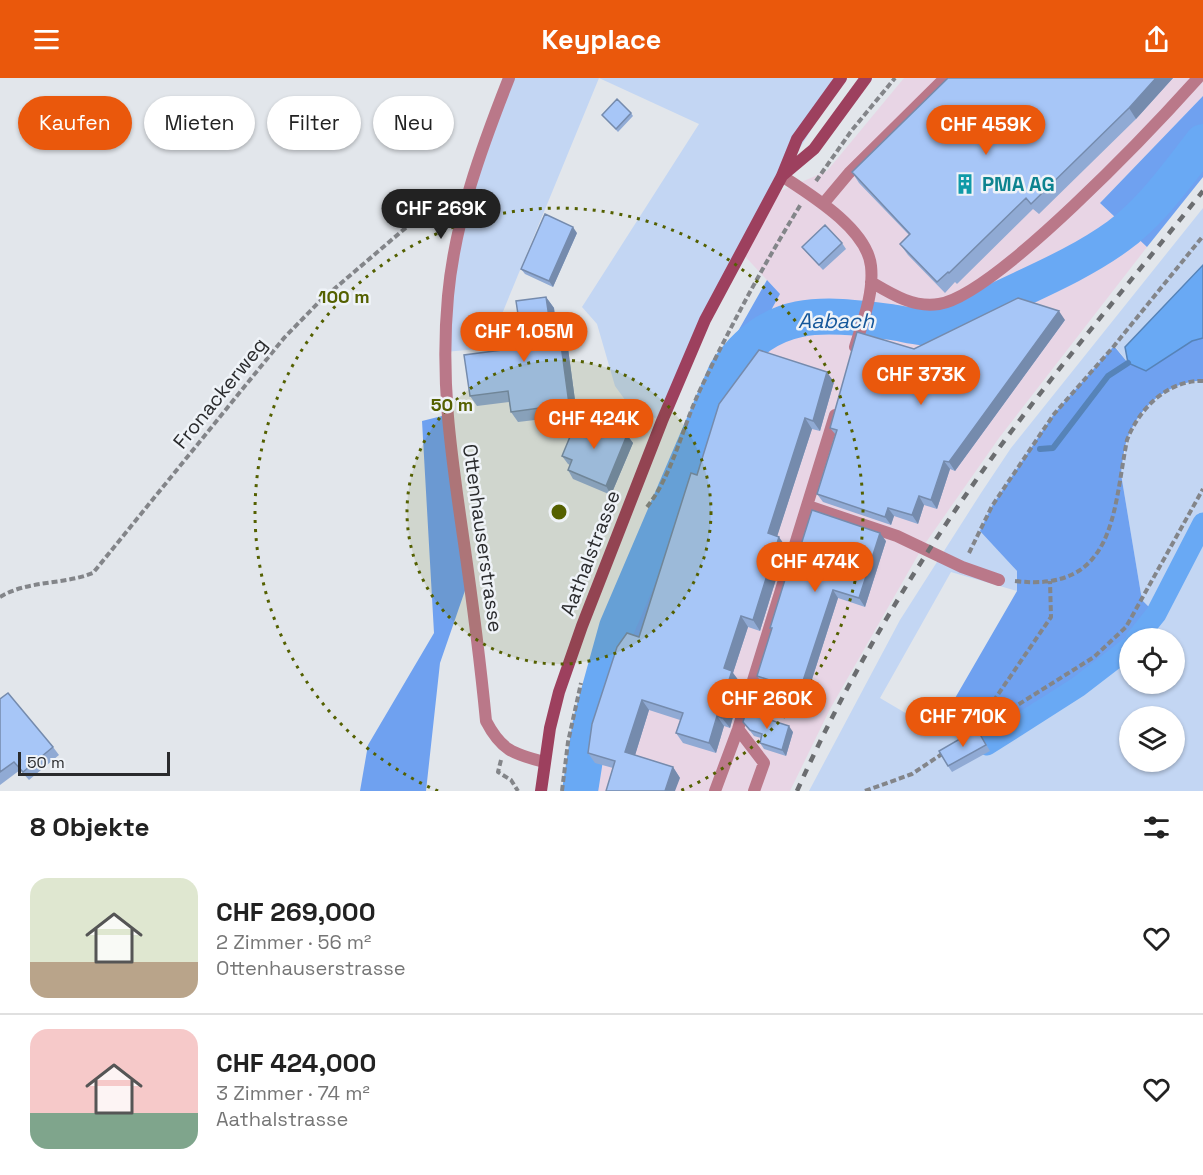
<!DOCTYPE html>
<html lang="de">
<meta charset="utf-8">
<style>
body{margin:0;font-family:"Space Grotesk",sans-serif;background:#f6f6f6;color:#222;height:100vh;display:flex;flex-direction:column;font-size:22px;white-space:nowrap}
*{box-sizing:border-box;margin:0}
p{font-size:20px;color:#767676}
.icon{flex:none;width:33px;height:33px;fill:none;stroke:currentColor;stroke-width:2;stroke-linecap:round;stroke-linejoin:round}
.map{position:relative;height:713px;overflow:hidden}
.panel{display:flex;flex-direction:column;background:#fff;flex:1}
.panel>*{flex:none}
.banner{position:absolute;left:18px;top:18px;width:600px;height:54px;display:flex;gap:12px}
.buttons{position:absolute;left:1119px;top:550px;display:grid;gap:12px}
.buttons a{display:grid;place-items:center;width:66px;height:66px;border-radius:50%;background:#fff;box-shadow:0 2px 4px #0004;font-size:30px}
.scale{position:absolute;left:18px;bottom:15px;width:152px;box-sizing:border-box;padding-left:6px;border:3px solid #2a2b2d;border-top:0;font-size:16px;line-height:21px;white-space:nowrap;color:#2a2b2d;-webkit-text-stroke:4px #eff3f8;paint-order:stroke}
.price{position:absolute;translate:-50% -51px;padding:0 14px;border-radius:21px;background:#ea580c;color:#fff;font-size:20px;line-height:39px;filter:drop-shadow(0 2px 3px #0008)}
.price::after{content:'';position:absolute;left:50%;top:36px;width:18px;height:14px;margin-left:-9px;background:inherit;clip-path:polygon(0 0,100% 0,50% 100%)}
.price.active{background:#222;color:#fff}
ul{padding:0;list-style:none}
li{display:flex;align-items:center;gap:18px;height:150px;padding:0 30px}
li+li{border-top:2px solid #e0e0e0}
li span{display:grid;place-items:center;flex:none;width:168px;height:120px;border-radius:18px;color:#555}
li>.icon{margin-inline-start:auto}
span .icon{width:72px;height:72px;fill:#fffc;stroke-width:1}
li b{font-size:26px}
h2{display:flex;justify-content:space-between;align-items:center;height:72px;padding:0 30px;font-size:26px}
.tag{padding:0 21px;border-radius:27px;background:#fff;box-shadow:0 2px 4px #0004;font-size:21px;line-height:54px}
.tag.active{background:#ea580c;color:#fff}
header{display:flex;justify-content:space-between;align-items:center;height:78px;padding:0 30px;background:#ea580c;color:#fff;font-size:27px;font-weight:600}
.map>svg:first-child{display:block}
.industrial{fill:#e8d5e5}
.green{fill:#c3d6f3;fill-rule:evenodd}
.forest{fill:#6fa1f0}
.water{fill:#69a9f4;stroke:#5683b8;stroke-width:1.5}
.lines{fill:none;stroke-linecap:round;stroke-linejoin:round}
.stream{stroke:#5683b8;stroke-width:6}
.canal{stroke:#69a9f4;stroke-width:21}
.river{stroke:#69a9f4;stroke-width:36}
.path{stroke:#838589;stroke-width:4;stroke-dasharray:6 3;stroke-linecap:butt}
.service{stroke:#ba7889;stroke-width:12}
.tertiary{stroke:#ba7889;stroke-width:12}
.secondary{stroke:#9d405e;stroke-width:12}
.rail{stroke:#6b6d70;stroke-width:4.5;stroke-dasharray:8 8;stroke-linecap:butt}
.wall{fill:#90aad4}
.shaded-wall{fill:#758bad}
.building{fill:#a7c6f7;stroke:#758bad;stroke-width:1.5}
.ring{fill:none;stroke:#546000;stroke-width:3;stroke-dasharray:3 6}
.labels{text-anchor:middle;stroke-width:5;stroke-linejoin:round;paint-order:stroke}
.culture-label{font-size:20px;font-weight:bold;fill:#0d838f;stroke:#eff3f8;text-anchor:start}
.street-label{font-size:20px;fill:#2a2b2d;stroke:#eff3f8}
.water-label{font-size:21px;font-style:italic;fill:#15579a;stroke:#eff3f8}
.centre{fill:#546000;stroke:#eff3f8;stroke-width:3}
.ring-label{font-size:18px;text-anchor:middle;font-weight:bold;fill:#546000;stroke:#eff3f8;stroke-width:5;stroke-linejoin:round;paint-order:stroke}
</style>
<header><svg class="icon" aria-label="menu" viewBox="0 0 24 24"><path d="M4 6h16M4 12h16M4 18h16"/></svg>Keyplace<svg class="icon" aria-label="share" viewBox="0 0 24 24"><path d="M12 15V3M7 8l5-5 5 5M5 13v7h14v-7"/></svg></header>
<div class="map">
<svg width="1203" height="713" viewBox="0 0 1203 713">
<rect width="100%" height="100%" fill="#e2e6eb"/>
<path class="industrial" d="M904,0H1203V18L1100,125L1147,169L999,360L922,470L830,631L790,713H587L590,672L639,561L717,331L780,216L740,173L771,117L827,93Z"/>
<path class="green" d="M509,0H843L771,117L662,343L631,330L615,308L597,246L582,229L699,46L599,0L488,270L445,274L456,163Z
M1203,130V187L1125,268L1128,285L1115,268L1023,384L992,428L981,453L1017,493V513L951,494L880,620L936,653L971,656L990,673L987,667L1078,609L1129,569L1130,606H1174V561H1136L1156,536L1142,522L1121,396L1127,362L1131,350L1150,326L1176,307L1203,303V713H809L900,542L981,415L1011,370ZM1130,639H1174V684H1130Z"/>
<path class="forest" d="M1203,18V99L1147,169L1100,125Z
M767,202L780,216L717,331L639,561L590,672L587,713H568L576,651L607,541L720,285Z
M1203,260V303C1174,302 1145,324 1132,350C1124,364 1123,380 1121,396L1142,522L1156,536L1136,561H1130L1129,569L1078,609L987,667L981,657L936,653L1017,513V493L980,453L992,428L1054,336L1114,268L1128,285L1146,293L1192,263Z
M446,337L469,501L440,585L426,713H360L368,667L434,555L422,343Z"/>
<path class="water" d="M1203,187V260L1192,263L1146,293L1128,285L1125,269Z"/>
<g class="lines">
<path class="stream" d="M915,258L916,247
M1040,371L1053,370L1108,298L1128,285"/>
<path class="canal" d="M1136,561L1156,536L1203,445
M987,667L1078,609L1130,569"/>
<path class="river" d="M580,713L591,643L617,549L726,294C770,229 821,235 891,244C906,246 925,252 941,249C961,245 983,229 1002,220C1042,201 1082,184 1118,158C1152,133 1177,97 1203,64"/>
<path class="path" d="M816,103L852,52L895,0
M647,429C673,396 682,350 700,312C730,249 764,186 801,126
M969,475L992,428L1054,336L1114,268L1203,158
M1015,503C1116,515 1113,433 1127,362C1139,331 1167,302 1203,303
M0,519C28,502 63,507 93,495L284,260L319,224L423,135L450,123
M973,653L1051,539L1050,503
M973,655L1094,579L1126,549L1203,411
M501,682L498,694L511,702L518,713
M562,713L568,664L581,605
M865,713L912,696L945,674"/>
<path class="service" d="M782,98C811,117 867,151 871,188C874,215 863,243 855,269
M823,126L849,95L945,0
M871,204C893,217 914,230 939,226C996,217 1155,48 1198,0
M808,428L897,458L962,489L999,502
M738,651L764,685L754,713
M715,713L738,651L835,337"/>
<path class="tertiary" d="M509,0C481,71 455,142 448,218C440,303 451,375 463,458C472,520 480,581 486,643C501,672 513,676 544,684"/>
<path class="secondary" d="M783,97L814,71L866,0
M541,713L550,650L559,614L582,548L662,343L705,242L782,98L797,61L841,0"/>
<path class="rail" d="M797,713C852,590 923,474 1002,366C1066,279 1136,197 1203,113"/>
</g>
<path class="wall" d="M948,0H1173L1136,41L1039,136L1033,131L957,206L955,204L945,215L908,177L900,166L909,157L859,105L852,94Z
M631,35L633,38L618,54L602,37Z
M577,155L553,209L525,196L521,191Z
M842,165L846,171L823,192L807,175L802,169Z
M546,219L554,230L555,238L565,248L577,337L518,344L511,334L509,324L477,328L470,318L517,270L519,243Z
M1065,242L955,393L950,391L937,431L924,427L918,446L894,438L891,447L823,424L817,416L836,357L830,350Z
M834,304L820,353L812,351L777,458L786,469L760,553L748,549L733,595L739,603L731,629L734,635L730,650L724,648L716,675L683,665L676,655L680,642L649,632L635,677L673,689L680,700L613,690L595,685L588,675L639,559L697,397Z
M627,357L633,365L611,417L573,401L568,392L570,387L568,386L562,378Z
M886,463L865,529L838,520L806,620L763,606L757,598L772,552L770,550L801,467Z
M0,621L53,669L59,677L29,702L20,692L0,707Z
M743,644L793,654L786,678L764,671L760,665L761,660L754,658Z
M977,651L990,673L952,694L948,688Z"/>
<path class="shaded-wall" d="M1156,0H1173L1136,41L1129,30Z
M573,149L577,155L553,209L549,203Z
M546,219L554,230L556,249L549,239Z
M1059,233L1065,242L955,393L949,384Z
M557,237L565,248L577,337L569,326Z
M827,294L834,304L820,353L813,343Z
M805,340L812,351L775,465L768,455Z
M627,357L633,365L611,417L606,408Z
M944,383L950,391L937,431L931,422Z
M919,418L924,427L918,446L912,437Z
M888,430L894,438L891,447L885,439Z
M880,455L886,463L865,529L859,520Z
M779,459L786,469L760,553L753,542Z
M833,512L838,520L806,620L800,612Z
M741,538L748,549L733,595L739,603L731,629L734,635L730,650L722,640V623L724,590Z
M642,622L649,632L633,684L625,674Z
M717,638L724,648L716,675L709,665Z
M789,648L793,654L786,678L782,672Z
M673,689L680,700L675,713H665Z"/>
<path class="building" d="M948,0H1156L1129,30L1031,126L1026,120L949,195L948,194L937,204L900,166L910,156L852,94Z
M617,21L631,35L616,51L602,37Z
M545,136L573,149L549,203L521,191Z
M825,147L842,165L819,187L802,169Z
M546,219L549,239L557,237L569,326L511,334L508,313L470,318L464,277L517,270L514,243H519L516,223Z
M1018,220L1059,233L949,384L944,383L931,422L919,418L912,437L888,430L885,439L817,416L837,352L830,350L857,254L914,271Z
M759,272L827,294L813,343L805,340L768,455L779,459L753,542L741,538L724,590L732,593L722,623L727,625L722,640L717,638L709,665L676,655L683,635L642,622L625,674L673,689L665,713H606L615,683L588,675L592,646L617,569L627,555L639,559L691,395L697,397L719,326Z
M579,337L627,357L606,408L568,392L572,382L562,378Z
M812,432L880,455L859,520L833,512L800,612L757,598L772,550H770L796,466L801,467Z
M8,615L53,669L23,694L14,684L0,694V621Z
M746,634L789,648L782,672L760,665L762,656L750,652L743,644Z
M977,651L986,667L948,688L939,673Z"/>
<circle cx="559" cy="434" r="152" fill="#546000" fill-opacity=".12"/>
<g class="ring">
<circle cx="559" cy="434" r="152"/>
<path d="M438 713A304 304 0 1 1 680 713"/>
</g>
<defs>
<g id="building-bare" transform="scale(1.62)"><path d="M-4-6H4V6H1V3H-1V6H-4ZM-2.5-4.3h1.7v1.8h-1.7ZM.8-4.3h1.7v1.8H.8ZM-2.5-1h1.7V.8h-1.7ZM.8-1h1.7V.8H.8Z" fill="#0f9aa8" stroke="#eff3f8" stroke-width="2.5" paint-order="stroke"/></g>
</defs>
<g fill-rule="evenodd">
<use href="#building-bare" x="965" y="106"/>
</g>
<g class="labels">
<g class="culture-label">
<text x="982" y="113">PMA AG</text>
</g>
<g class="street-label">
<text transform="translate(220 315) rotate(-51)" y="7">Fronackerweg</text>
<text transform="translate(483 460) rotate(82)" y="7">Ottenhauserstrasse</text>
<text transform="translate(590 475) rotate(-69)" y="7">Aathalstrasse</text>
</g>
<g class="water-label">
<text x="836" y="250">Aabach</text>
</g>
</g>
<circle cx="559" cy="434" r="9" class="centre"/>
<g class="ring-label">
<text x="344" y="225">100 m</text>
<text x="452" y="333">50 m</text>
</g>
</svg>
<div class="buttons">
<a><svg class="icon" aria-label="locate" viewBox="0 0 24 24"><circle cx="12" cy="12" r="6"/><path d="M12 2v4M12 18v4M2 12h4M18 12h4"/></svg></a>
<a><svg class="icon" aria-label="layers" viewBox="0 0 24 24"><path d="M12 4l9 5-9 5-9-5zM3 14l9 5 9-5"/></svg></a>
</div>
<div class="scale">50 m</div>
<b class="price" style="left:986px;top:78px">CHF 459K</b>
<b class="price active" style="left:441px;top:162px">CHF 269K</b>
<b class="price" style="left:524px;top:285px">CHF 1.05M</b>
<b class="price" style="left:921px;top:328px">CHF 373K</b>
<b class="price" style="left:594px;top:372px">CHF 424K</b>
<b class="price" style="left:815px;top:515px">CHF 474K</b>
<b class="price" style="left:767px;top:652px">CHF 260K</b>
<b class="price" style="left:963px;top:670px">CHF 710K</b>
<div class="banner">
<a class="tag active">Kaufen</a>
<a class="tag">Mieten</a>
<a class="tag">Filter</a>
<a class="tag">Neu</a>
</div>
</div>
<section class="panel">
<h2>8 Objekte<svg class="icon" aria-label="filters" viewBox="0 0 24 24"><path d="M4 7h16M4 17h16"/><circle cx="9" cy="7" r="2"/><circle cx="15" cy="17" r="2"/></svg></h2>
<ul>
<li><span style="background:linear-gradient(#dfe7d0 70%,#b9a48a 0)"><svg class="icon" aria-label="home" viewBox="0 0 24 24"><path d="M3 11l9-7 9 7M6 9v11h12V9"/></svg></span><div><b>CHF 269,000</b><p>2 Zimmer · 56 m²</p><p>Ottenhauserstrasse</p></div><svg class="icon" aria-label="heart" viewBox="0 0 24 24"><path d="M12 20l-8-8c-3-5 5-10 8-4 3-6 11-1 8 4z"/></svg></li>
<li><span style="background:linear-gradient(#f6c9c9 70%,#7fa58c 0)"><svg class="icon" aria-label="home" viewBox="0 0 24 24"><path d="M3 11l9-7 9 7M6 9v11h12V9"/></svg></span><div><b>CHF 424,000</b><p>3 Zimmer · 74 m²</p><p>Aathalstrasse</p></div><svg class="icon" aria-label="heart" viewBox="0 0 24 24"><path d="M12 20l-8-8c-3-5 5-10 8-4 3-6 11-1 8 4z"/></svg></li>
</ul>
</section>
